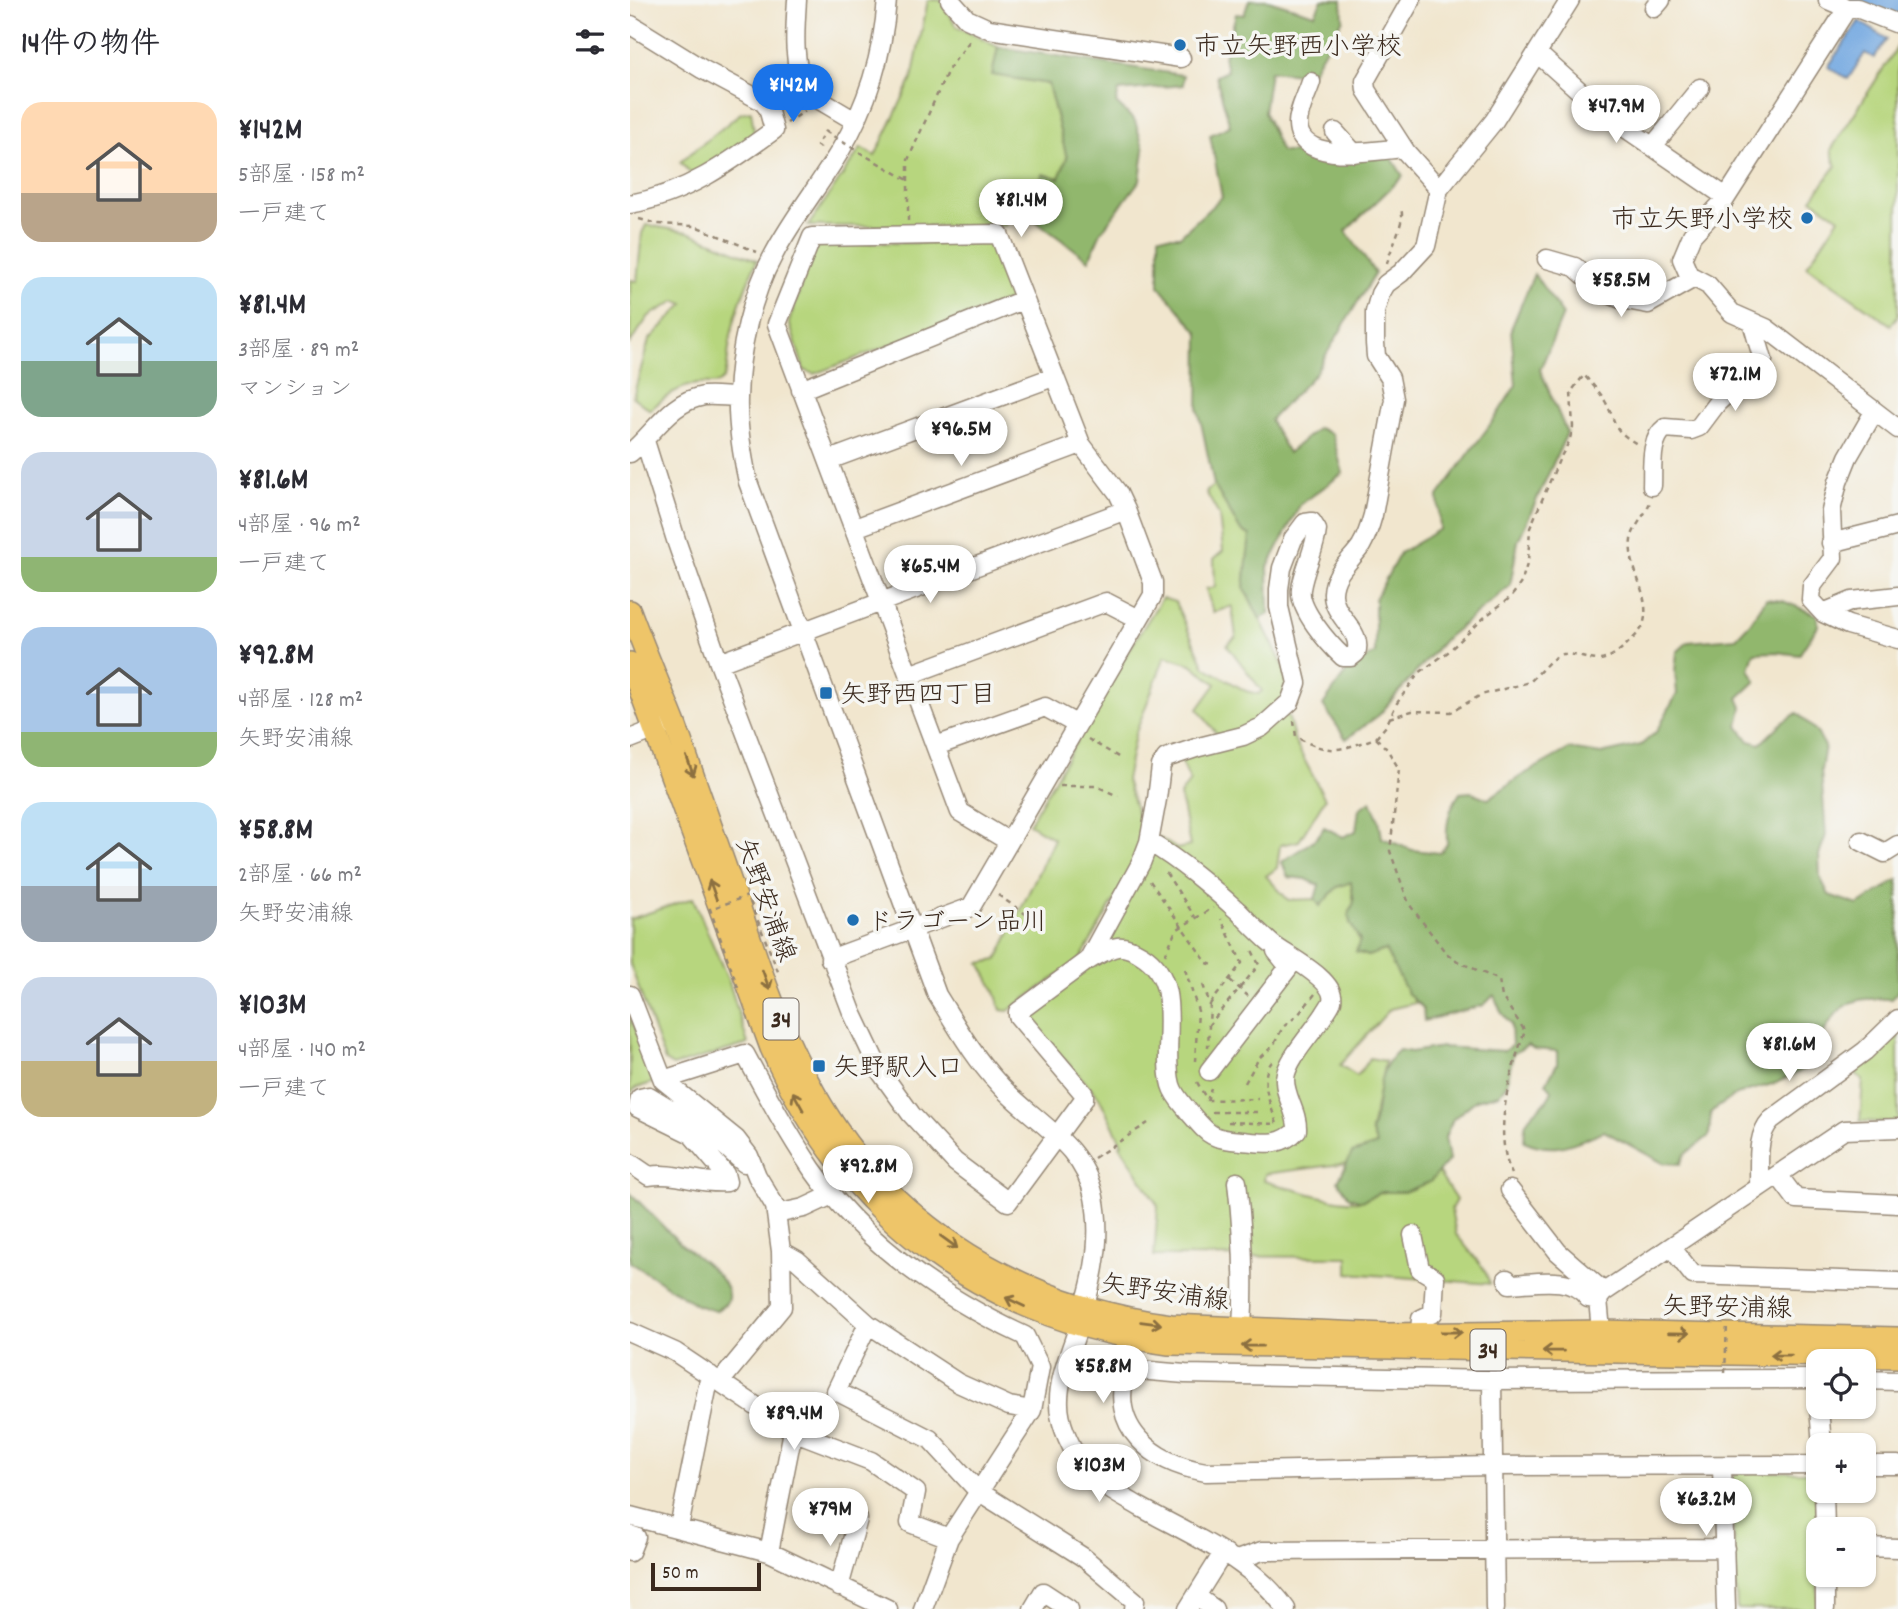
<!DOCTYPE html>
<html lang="ja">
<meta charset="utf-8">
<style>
body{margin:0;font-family:Dekko,"Klee One",sans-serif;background:#f7f7f7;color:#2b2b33;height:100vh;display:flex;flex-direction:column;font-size:26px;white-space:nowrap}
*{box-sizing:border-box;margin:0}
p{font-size:23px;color:#7c7c81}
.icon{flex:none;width:38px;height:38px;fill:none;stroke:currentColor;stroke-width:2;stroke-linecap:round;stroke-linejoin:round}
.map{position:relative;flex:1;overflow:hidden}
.details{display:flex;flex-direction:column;background:#fff;width:630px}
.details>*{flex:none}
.controls{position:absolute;left:1176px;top:1349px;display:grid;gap:14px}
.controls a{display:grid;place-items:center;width:70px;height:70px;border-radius:14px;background:#fff;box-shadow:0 2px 5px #0004;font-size:35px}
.scale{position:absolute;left:21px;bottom:18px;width:110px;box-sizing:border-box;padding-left:7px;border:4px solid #3b2a1e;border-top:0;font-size:19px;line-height:24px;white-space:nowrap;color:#3b2a1e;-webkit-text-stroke:5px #f6f6f2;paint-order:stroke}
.price{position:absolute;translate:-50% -60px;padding:0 16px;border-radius:24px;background:#fff;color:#222;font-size:23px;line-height:46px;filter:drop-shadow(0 2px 4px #0008)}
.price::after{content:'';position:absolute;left:50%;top:42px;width:21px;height:16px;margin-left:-10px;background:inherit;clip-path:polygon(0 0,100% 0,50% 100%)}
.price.active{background:#1a73e8;color:#fff}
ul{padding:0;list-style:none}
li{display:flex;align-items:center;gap:21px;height:175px;padding:0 21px}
li span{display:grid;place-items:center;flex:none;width:196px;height:140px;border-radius:21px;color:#555}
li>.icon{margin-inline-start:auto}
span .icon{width:84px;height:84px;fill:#fffc;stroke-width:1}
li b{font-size:30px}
h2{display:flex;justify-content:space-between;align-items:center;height:84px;padding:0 21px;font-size:30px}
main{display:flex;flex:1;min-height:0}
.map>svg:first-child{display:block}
.green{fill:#b7d67e;stroke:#79804e;stroke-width:2}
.forest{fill:#91b76d;stroke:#667046;stroke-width:2}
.water{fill:#74a9e1;stroke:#586a80;stroke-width:2}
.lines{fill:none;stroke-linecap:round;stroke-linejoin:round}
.river{stroke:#74a9e1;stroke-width:26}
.minor-casing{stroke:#968876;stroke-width:21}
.major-casing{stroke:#968876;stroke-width:24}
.path{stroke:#968876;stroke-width:2.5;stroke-dasharray:5 5;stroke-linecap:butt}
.minor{stroke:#fff;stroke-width:18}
.major{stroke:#eec569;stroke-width:21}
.path-bridge{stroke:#968876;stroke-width:2.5;stroke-dasharray:5 5;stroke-linecap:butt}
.oneway{stroke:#8c7040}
.poi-dot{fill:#1f6fb2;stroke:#f6f6f2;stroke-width:2.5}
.labels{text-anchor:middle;stroke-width:7;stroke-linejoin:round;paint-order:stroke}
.shield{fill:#f6f6f2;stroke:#73675e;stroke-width:2}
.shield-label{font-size:24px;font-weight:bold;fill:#3b2a1e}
.poi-label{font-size:26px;fill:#3b2a1e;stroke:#f6f6f2;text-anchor:start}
.street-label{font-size:26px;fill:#3b2a1e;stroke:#f6f6f2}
</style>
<main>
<section class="details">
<h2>14件の物件<svg class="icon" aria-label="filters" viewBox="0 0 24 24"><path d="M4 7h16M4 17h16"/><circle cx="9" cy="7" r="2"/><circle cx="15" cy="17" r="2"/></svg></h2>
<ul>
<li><span style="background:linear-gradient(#ffd9b3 65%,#b9a48a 0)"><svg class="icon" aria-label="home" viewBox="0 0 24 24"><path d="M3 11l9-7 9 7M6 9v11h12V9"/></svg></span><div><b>¥142M</b><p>5部屋 · 158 m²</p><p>一戸建て</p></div></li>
<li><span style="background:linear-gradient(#bfe0f5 60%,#7fa58c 0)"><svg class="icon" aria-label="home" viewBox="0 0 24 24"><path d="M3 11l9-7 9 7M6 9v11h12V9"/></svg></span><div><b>¥81.4M</b><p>3部屋 · 89 m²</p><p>マンション</p></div></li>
<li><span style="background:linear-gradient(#c9d6e8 75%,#8fb573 0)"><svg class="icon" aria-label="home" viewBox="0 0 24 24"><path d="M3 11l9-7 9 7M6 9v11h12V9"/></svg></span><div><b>¥81.6M</b><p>4部屋 · 96 m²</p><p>一戸建て</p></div></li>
<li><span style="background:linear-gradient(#a9c7e8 75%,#8fb573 0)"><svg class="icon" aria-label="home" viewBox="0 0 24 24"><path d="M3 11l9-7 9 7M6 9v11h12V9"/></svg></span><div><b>¥92.8M</b><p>4部屋 · 128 m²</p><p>矢野安浦線</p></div></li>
<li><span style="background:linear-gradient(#bfe0f5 60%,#9aa5b1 0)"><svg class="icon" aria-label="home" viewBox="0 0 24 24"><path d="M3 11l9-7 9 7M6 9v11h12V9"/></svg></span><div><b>¥58.8M</b><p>2部屋 · 66 m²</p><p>矢野安浦線</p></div></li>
<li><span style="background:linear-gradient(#c9d6e8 60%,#c2b280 0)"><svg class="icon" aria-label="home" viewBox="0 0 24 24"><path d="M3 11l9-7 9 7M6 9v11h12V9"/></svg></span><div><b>¥103M</b><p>4部屋 · 140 m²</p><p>一戸建て</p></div></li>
</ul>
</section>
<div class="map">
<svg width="1268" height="1609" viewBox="0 0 1268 1609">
<rect width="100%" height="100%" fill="#f6f6f2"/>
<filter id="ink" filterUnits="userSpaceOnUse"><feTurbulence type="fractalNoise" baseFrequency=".0143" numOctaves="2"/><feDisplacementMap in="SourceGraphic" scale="14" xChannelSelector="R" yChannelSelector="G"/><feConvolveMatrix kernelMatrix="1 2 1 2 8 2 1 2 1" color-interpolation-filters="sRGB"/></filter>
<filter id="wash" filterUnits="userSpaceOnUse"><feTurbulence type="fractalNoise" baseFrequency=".00686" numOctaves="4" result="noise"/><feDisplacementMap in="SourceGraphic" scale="28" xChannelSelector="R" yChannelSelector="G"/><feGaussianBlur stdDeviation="1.57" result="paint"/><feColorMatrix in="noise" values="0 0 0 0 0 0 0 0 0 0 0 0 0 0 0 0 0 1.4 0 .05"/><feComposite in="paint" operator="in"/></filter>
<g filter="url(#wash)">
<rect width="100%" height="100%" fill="#f1e6ce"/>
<path class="green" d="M298,0H311L326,26L368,47L363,75L418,84L437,158L429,178L412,175L403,219L375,218L376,226H178L231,148L245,156L282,79Z
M1268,46V315L1261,325L1177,266L1209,218L1182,199L1206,166L1201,150Z
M121,111L125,137L64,177L50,162L111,113Z
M16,225L58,232L127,260C115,288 103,317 99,348C97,357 99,379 88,383C82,385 73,383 67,384C47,387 34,398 20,410L3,397L19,340L54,304L46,301L19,316L0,343V280L7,281L12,233Z
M191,243H358L366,248L383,292L379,300L184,374L174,370L159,322L183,250Z
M584,485L611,531L620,535L614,587L657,673L658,691L648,706L618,730L589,737L568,709L586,684L561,664L535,656L505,735L496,780L514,834L499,874L450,960L378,1011L371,1010L364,989L350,963L367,960L424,839L399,824L493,660L532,598L545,602L575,667L616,691L628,694L632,691L597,645L606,637L602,606L583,613L576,589L585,587L584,559L593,551L589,515L576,492Z
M658,715L665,742L695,799L669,841L650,845L647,868L636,876L658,900L685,899L690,906L707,887L721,881L724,903L719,914L720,923L738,956L755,949L785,1003L760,1009L710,1065L727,1076L740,1058L755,1061L741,1131L747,1145L722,1153L718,1163L635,1174L634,1181C659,1187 705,1204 729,1201C738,1200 746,1193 755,1192C776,1190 793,1189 808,1172L826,1200L821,1209L826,1234L854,1269L860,1284L718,1273V1257L524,1256L528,1206L490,1145L492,1144L469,1097L396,1018V1012L458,965L528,837L547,849L560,846L550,795L560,781L550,758Z
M63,898L99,982L118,1044L43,1066L35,1061L0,964V919Z
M0,1015L25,1082L6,1088L0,1094Z
M1268,1024V1123L1230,1121L1233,1080L1221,1069Z
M1107,1472H1179L1187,1480L1188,1609H1107L1101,1479Z"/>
<path class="forest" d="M619,0H638L685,14L692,0H712L713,19L680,75L640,71L634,112L651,152H679L715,162L760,155L773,176L716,231L745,273L684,375L640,420L658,453L688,428L702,434L713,473L670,505L638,567L639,614L630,619L614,587L620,535L611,531L584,485L568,408L569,333L529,286V236H550L592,197L580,135L600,126L586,76L597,71L594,57L606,14L614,15Z
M368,47L553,75V85L489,91L486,103L505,121L514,150L510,180L471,232L459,260L403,219L412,174L429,178L437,158L418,84L362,75Z
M904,274L933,315L910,370L937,433L888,541L880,586L814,640L749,715L716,739L693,705L717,671L745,653V599L770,553L810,529L808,496L865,418L886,385L881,329Z
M1136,599L1153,601L1187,615L1188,626L1169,655L1146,652L1124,653L1119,669L1126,681L1108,698L1112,707L1108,726L1119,741L1130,744L1153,722L1167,713L1186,731L1195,746L1191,770L1196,835L1189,855L1190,877L1199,895L1228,905L1268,880V992L1262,999C1252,999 1239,998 1229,1000C1198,1007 1190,1045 1177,1068L1146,1083L1107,1094L1081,1112L1079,1136L1055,1154L1050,1164L1033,1163L974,1131C944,1143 926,1155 894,1141C895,1135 894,1128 896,1123C902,1109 918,1106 922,1090L916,1083L927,1064V1051L904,1049L898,1045L883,1054L877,1084L869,1094L846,1100L823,1119L815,1137L819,1160L800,1182L774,1192H751L732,1201L719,1197L708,1181L722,1153L747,1145L741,1131C753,1100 742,1073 769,1050L781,1052L812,1047L874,1051L882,1045L881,1024L871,1012L864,995L854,1005L794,1021L793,1008L778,994L755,950L738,956L726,952L730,940L720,923L719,914L724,902L721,882L707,887L690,906L685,899L689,885L676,879L658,877L652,862C666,850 687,843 694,827L713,837L726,831L729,809L741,801L749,820L752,838L782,850L810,853L817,844C816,824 818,810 830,793L841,792L858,799L891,776L939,749L971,754L1011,745L1026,732L1047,694L1045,671L1047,652L1058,642L1106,638L1120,623Z
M0,1193C16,1208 31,1225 47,1240C60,1253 92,1272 97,1290C101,1302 95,1305 85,1311L67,1305L0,1262Z"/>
<path class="water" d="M1229,21L1257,39L1244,58L1235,53L1218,79L1198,67Z"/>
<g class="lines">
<path class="river" d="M1219,0L1268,8"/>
</g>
</g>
<g filter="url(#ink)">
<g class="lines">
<g class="minor-casing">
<path id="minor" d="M167,0C165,30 162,64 176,92L225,121
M257,0C253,53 237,106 210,151C189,186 163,218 144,254C121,296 109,350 108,398C107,426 112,454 118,482L307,995C326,1025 343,1056 367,1082C401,1121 453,1142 464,1197C474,1245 460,1292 445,1337C438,1358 428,1382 429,1404C429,1424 441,1447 451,1463C464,1483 490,1495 510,1507C562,1536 621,1559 656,1609
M320,0L337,19L359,29L551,58
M781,0L735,81L736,90L776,152L809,189
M1198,0L1217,8L1211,18L1094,201L1062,235L1052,259L1059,275L1078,285L1102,313L1136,328L1148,337L1268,429
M1024,8L1031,0
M1217,8H1227L1268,24
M907,53L962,102L994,127L1096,197
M681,82C677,95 668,110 668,124C669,166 747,150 773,148
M705,132L724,153
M1023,146L1070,88
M0,204C56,194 99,163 144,130L138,108L132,101L72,69L1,25
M917,259L945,267L972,291L991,299L1018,304L1064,278
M171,390L393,300
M1244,412L1218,457L1208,482L1201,511L1203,558L1182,586L1181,600L1193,613L1218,625L1268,639
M15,441L47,543L89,663L222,1012L250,1071L281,1114L325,1162L378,1202L454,1099V1094L388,1016V1012L458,960L511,863L519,842L527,799L531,766L536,758L569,747L613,736L632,727L660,702L667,683L649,607V589L652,568L663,539L675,523L682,522L687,530C685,550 674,569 671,589C668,609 699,644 713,657H721L726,653C734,631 702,616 703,593C704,572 720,562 731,546C737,536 740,526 743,515L764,399L760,378L746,356L745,343V312L750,294L756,284L771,273L796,246L809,189L864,121L940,0
M0,453C24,434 40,401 74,396C85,395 97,397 108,397
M199,460L423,377
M1022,486C1023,468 1019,440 1035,428L1061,430L1069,427L1087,403L1133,360L1122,322
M225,528L451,444
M1201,543L1268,526
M1193,613L1222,601L1268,596
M89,663L496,510
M279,675L476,602L509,619
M0,739L36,725
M306,746L415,707L446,724
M1231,841L1255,853L1268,845
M200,959L341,907L523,595V582L496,510L488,493L451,444L369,234L182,237L147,324L330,812L378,841
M459,960C481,948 488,940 512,955C556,982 530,1045 541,1085C544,1096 553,1104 559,1112C579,1135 580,1139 612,1141C633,1143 651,1147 667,1130C668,1112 654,1096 655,1078C657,1059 683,1032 694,1015C696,1011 701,1005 702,1001C707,980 655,955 642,944C630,934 619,922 608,911C580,886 551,861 519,842
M0,995L33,1080L106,1139L119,1156L127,1176L145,1206L151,1251L152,1307L90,1382
M579,1071L659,967L646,951
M33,1080L115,1054C136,1093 157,1132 182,1169C235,1245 313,1298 395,1336L410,1367L402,1410
M0,1163L19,1176C45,1171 70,1185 97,1182L95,1174L61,1134L8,1108L10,1098L19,1096L80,1133L114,1163
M1148,1175L1166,1199L1268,1204
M607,1182C613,1233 615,1278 612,1329
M1129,1186C1130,1164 1125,1137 1141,1120L1235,1051L1268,1019
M880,1190L928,1252L974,1292
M146,1214L174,1208L202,1195
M783,1235L790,1269L805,1278L803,1313L791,1319L790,1332
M1041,1247L1063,1275L1268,1282
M151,1251L167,1260L238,1324L328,1383L379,1406L402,1410L319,1538L293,1609
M877,1279L880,1284C906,1283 941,1274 958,1298L968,1299
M238,1324L206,1391L300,1439L348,1491L453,1557L505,1601L504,1609
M971,1331L968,1299L974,1292L1214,1130L1268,1128
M0,1332L45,1352L163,1431L241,1461L286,1492L280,1523L319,1538
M1188,1379L862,1380L555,1374L497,1369C477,1427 522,1463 576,1472L862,1466L1188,1465
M862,1380L865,1609
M1234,1380L1268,1381
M1189,1407L1192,1446
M1234,1465H1268
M1092,1467L1096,1609
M1194,1491L1195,1530
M0,1516L139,1552L258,1609
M49,1527L80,1375
M0,1535L6,1537L0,1552
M1234,1547L1268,1548
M139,1552L163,1431
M607,1560L632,1551L1095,1548
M1195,1575V1609
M209,1587L228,1519
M566,1596L584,1609
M403,1609L413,1592L439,1609
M558,1609L593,1553"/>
</g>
<g class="major-casing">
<path id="major" d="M0,611C14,649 30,686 45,724C63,774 80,824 98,874C121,938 140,1006 171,1067C243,1216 380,1304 541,1325L757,1334L971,1331L1268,1338
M0,663L141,1048C217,1219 354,1319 539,1344L1268,1357"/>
</g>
<path class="path" d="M157,123L175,111
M191,148L187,146L195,131
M229,152L278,180
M9,219L28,224L65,226L127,252
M278,221V160L318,70L342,38
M757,264C760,248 776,221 771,209
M759,718L782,711L821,712L851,695L900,682L921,660L932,654C945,653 956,660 969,660C978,660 989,651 996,645C1002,639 1011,632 1013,625C1023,597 997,568 1001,540C1003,527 1015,516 1020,502
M664,721L666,737C702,756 709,750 746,738L757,749L769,769L760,851L779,904L816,953L829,962L869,980L872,997L895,1031C880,1072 862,1134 882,1174
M746,738L756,726L767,703L789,673L818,652L856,616L881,597L891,583L898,561L900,528L929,460L939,442L943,427L941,392L954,375C961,383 970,392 975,401C989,426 979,427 1007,444
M458,739L490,758
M430,786H466L488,796
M536,873L565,917
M520,881L577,963L586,966
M368,895L416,928
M535,955L546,930L583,908
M555,969L568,1011L565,1061
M600,980L618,996
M573,985L580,1004L578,1047
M580,1004L612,963L591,919
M578,1026L629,965L621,948
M567,1082L577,1100L628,1099
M615,1083L629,1058L643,1046L653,1027L668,1015L685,994
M577,1101L581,1088
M582,1112H631
M598,1122L647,1124C641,1106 627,1076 643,1061
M464,1158L518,1123"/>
<use href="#minor" class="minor"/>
<use href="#major" class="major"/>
<path class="path-bridge" d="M195,131L229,152
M108,988L80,909L118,896L149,974
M1095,1373L1097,1323"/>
</g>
<defs><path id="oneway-shaft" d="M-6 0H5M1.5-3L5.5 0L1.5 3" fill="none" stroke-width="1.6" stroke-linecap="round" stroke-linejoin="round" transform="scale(1.75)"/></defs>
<g class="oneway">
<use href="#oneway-shaft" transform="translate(60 766) rotate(70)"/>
<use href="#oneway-shaft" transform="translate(83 890) rotate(-110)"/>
<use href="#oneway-shaft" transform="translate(136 980) rotate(70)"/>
<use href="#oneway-shaft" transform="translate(168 1101) rotate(-119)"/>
<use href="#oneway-shaft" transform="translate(319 1242) rotate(36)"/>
<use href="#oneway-shaft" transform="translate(385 1302) rotate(-155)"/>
<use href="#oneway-shaft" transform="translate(521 1323) rotate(8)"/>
<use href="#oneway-shaft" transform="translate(822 1332)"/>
<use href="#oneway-shaft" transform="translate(1049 1333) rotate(1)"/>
<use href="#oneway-shaft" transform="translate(622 1346) rotate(-179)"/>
<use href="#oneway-shaft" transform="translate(923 1351) rotate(-179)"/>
<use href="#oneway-shaft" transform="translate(1151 1355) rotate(-179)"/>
</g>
</g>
<g class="poi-dot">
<circle cx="550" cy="45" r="7"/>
<circle cx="1177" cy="218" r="7"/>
<rect x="189" y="686" width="14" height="14" rx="3.5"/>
<circle cx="223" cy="920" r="7"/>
<rect x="182" y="1059" width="14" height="14" rx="3.5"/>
</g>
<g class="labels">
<g class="shield">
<rect x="133.5" y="998.5" width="35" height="41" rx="5"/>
<rect x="840.5" y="1329.5" width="35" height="41" rx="5"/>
</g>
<g class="shield-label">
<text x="151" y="1027">34</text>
<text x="858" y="1358">34</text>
</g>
<g class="poi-label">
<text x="564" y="54">市立矢野西小学校</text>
<text x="1163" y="227" text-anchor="end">市立矢野小学校</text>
<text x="210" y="702">矢野西四丁目</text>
<text x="237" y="929">ドラゴーン品川</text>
<text x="203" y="1075">矢野駅入口</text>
</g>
<g class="street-label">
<text transform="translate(137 899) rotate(70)" y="9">矢野安浦線</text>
<text transform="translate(535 1291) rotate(8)" y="9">矢野安浦線</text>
<text transform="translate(1097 1306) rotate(1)" y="9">矢野安浦線</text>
</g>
</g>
</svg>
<div class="controls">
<a><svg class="icon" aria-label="locate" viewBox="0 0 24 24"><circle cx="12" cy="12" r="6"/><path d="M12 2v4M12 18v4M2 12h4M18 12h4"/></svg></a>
<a>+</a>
<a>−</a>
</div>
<div class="scale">50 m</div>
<b class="price active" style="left:163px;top:124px">¥142M</b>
<b class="price" style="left:986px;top:145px">¥47.9M</b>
<b class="price" style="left:391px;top:239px">¥81.4M</b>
<b class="price" style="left:991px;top:319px">¥58.5M</b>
<b class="price" style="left:1105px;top:413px">¥72.1M</b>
<b class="price" style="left:331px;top:468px">¥96.5M</b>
<b class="price" style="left:300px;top:605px">¥65.4M</b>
<b class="price" style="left:1159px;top:1083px">¥81.6M</b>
<b class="price" style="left:238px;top:1205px">¥92.8M</b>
<b class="price" style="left:473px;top:1405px">¥58.8M</b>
<b class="price" style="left:164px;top:1452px">¥89.4M</b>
<b class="price" style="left:469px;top:1504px">¥103M</b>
<b class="price" style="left:1076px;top:1538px">¥63.2M</b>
<b class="price" style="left:200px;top:1548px">¥79M</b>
</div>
</main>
